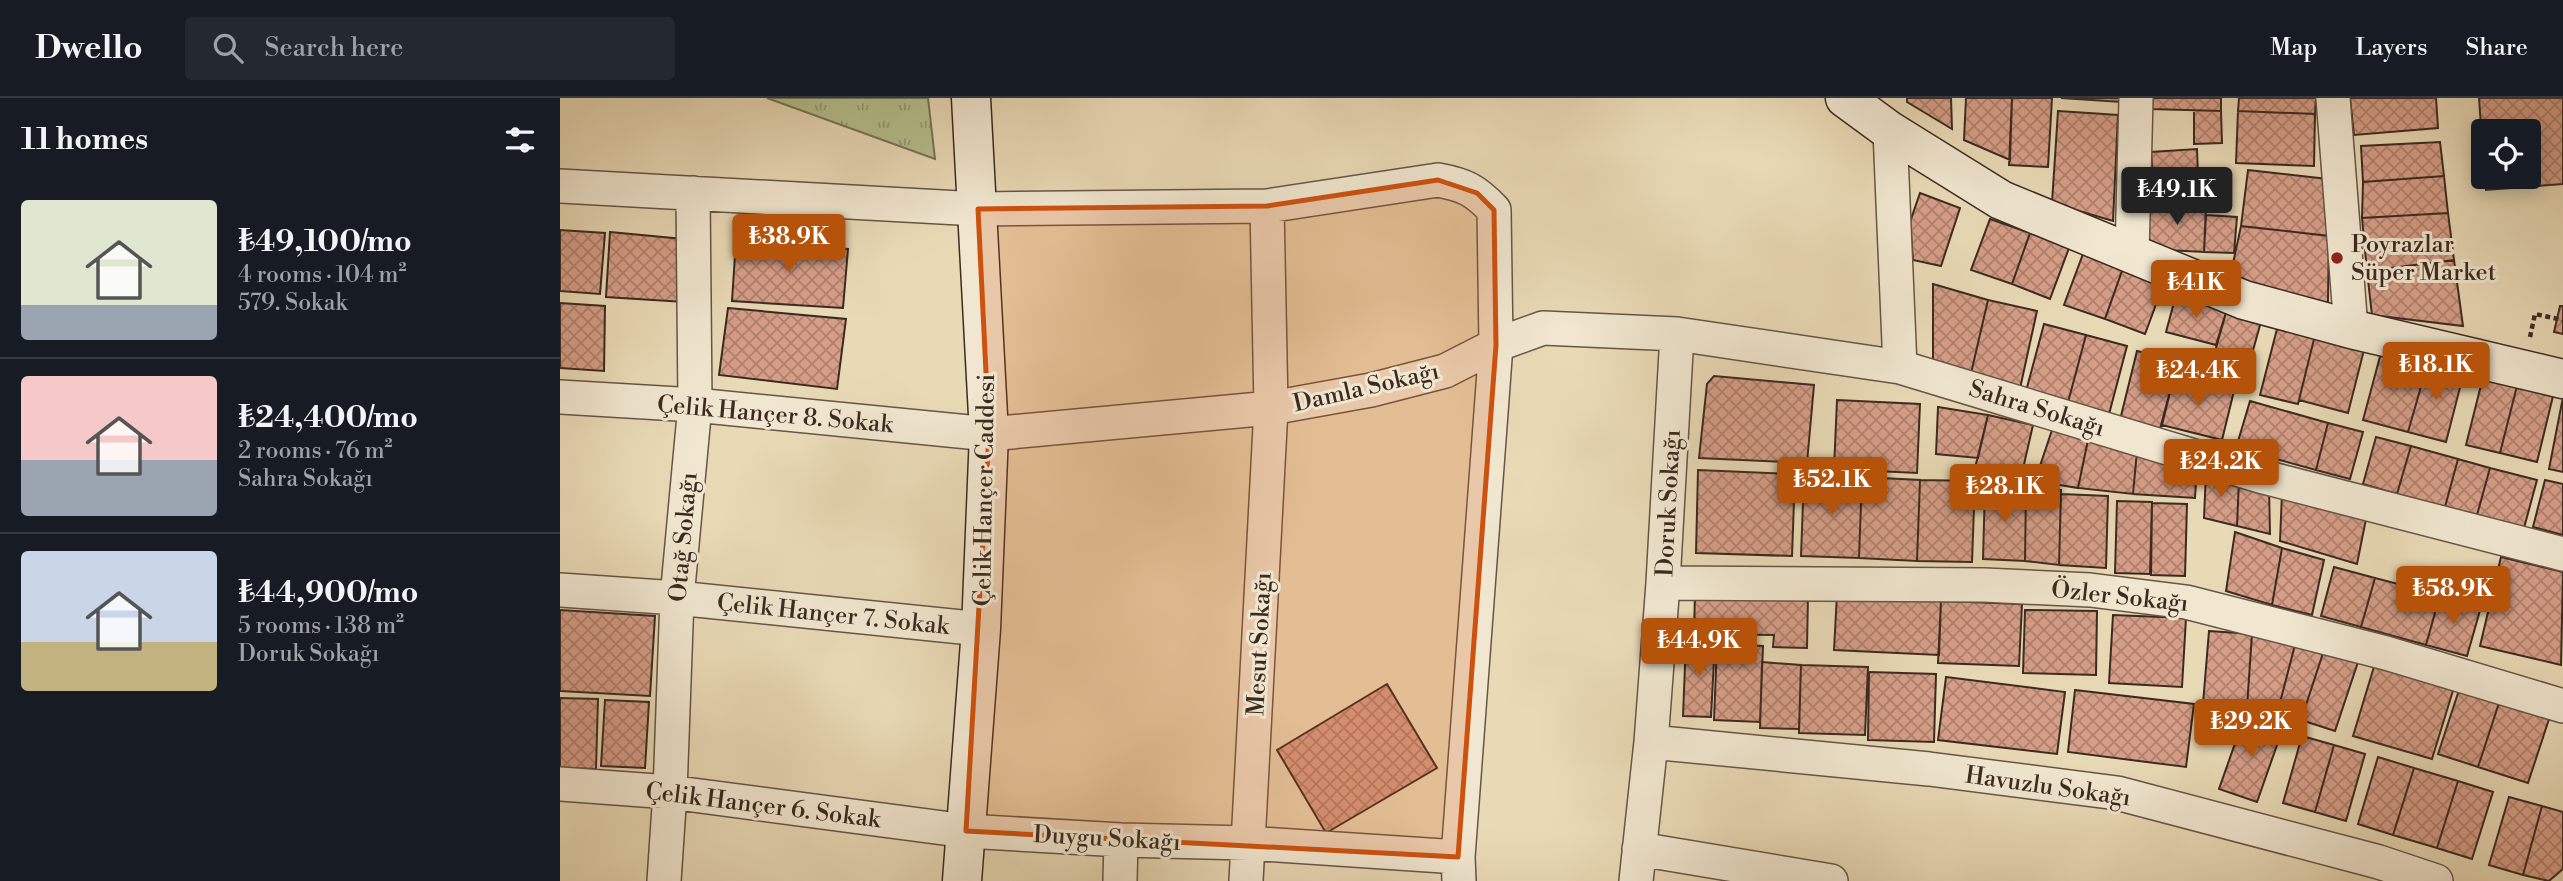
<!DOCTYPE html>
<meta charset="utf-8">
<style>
body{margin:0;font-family:"Libre Bodoni",serif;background:#242831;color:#f1f3f6;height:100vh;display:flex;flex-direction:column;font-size:26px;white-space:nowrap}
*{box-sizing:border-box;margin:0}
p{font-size:23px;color:#9ea1a6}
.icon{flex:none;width:38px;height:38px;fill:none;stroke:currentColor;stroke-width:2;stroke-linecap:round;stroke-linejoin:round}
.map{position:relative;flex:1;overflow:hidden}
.drawer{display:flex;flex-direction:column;background:#171b24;width:560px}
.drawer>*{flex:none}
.buttons{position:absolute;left:1911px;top:21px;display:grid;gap:14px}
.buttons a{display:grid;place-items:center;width:70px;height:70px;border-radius:7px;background:#171b24;box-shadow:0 4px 18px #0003;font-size:35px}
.price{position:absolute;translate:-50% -60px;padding:0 16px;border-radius:7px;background:#b45309;color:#fff;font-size:23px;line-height:46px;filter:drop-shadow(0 2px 4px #0008)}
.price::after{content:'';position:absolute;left:50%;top:42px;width:21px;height:16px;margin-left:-10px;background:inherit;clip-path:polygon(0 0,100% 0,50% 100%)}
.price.selected{background:#222;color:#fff}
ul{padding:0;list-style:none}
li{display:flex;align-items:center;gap:21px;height:175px;padding:0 21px}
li+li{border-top:2px solid #363941}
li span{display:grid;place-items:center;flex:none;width:196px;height:140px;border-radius:7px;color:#555}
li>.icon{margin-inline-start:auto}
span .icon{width:84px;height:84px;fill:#fffc;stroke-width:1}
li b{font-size:30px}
h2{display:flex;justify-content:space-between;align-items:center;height:84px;padding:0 21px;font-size:30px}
header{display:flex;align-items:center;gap:42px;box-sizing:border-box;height:98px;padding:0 35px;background:#171b24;border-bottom:2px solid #363941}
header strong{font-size:33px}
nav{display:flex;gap:38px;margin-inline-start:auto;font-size:24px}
.search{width:490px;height:63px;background:#242831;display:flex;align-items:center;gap:18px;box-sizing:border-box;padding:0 24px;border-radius:7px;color:#9ea1a6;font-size:26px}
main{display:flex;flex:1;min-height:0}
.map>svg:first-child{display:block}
.park{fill:url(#park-tufts);stroke:#787558;stroke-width:2}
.building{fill:url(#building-cross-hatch);stroke:#3b2a21;stroke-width:2}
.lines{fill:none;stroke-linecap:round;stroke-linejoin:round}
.street-casing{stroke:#665646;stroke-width:36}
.secondary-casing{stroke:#3b2a21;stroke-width:41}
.path{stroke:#3b2a21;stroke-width:4.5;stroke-dasharray:5 3.5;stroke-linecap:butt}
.street{stroke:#f1e7d0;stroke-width:33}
.secondary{stroke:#f1e7d0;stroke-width:38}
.marked{fill:#ce520f;fill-opacity:0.2;stroke:#ce520f;stroke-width:5;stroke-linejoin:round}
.poi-dot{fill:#8f2418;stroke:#f1e7d0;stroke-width:2.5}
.labels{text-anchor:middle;stroke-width:6;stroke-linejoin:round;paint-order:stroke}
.poi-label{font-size:24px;fill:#3b2a21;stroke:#f1e7d0;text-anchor:start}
.street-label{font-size:24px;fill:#3b2a21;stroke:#f1e7d0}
</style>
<header>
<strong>Dwello</strong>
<div class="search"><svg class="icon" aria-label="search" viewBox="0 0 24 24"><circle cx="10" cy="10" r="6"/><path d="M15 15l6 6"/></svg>Search here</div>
<nav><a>Map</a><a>Layers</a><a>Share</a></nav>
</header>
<main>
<section class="drawer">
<h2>11 homes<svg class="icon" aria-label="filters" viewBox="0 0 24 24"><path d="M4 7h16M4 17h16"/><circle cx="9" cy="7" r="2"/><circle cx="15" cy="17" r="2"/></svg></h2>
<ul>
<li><span style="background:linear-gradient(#dfe7d0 75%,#9aa5b1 0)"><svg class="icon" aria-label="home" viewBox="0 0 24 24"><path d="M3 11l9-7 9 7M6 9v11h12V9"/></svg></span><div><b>₺49,100/mo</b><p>4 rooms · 104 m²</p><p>579. Sokak</p></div></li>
<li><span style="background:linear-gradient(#f6c9c9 60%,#9aa5b1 0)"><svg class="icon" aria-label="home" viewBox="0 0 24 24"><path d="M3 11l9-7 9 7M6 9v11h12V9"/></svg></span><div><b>₺24,400/mo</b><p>2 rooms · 76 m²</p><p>Sahra Sokağı</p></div></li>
<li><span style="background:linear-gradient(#c9d6e8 65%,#c2b280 0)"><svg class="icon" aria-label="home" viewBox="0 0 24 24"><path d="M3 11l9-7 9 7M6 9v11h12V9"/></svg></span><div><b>₺44,900/mo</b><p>5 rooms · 138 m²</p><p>Doruk Sokağı</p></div></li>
</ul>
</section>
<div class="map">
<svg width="2003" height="783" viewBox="0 0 2003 783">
<defs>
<pattern id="park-tufts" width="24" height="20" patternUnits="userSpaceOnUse" patternTransform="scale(1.75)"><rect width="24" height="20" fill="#b5c08e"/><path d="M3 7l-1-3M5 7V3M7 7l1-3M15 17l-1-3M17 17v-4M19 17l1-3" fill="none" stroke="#949c74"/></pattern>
<pattern id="building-cross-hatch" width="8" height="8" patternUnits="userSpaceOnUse" patternTransform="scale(1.75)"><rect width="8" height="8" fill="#d69e87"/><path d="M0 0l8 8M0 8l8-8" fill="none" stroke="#af816e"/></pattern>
</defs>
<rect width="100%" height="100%" fill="#e9dab6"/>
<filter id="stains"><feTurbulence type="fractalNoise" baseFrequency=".00286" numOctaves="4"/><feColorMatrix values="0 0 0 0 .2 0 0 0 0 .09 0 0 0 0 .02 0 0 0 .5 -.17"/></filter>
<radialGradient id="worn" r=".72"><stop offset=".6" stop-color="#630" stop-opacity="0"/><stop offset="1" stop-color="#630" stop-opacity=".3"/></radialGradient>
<path class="park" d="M207,0H368L375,61Z"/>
<path class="building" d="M1347,0H1391L1392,31L1347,4Z
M1406,0H1452L1450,62L1404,42Z
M1452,0H1492L1488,69L1449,67Z
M1501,0H1561V4Z
M1590,0H1661V13L1590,11Z
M1679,0H1756L1755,16L1678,13Z
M1790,0H1876L1878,30L1794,37Z
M1919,0H2003V86L1926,92L1925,79H1969V33H1923V58Z
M1498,13L1558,17L1553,123L1492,105Z
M1634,13H1661L1662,45L1634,46Z
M1678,13L1755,16L1754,68L1676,65Z
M1880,44L1884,78L1803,84L1801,48Z
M1637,51L1638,78L1593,81L1591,54Z
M1688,72L1776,82L1769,138L1681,128Z
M1884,78L1888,115L1802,120L1803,84Z
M1360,95L1400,110L1381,168L1353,162L1350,124Z
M1589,105L1646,107L1644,154L1588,151Z
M1888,115L1894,162L1807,173L1802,120Z
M1646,117L1677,119L1674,155L1644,154Z
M1430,121L1470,135L1452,186L1411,172Z
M1681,128L1769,138L1768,203L1755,213L1669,184Z
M0,132L45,135L40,196L0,193Z
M50,134L123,141L124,204L46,199Z
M1470,135L1509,150L1490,201L1452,186Z
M176,142L288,151L283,210L172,203Z
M1523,156L1563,170L1545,221L1504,207Z
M1894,162L1903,228L1812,217L1807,173Z
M1563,170L1604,185L1585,236L1545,221Z
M1373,186L1428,202L1409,284L1373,274Z
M1616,197L1667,211L1656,247L1606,234Z
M1428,202L1477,213L1459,295L1409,284Z
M0,205L45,208L44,273L0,270Z
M2000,208H2003V236L1994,234Z
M168,210L286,221L277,291L159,277Z
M1667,211L1702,220L1682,292L1647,282Z
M1484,226L1526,237L1507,308L1465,297Z
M1718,227L1755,237L1738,306L1700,297Z
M1526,237L1567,248L1548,320L1507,308Z
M1755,237L1805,248L1788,315L1739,302Z
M1822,251L1868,264L1848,334L1803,322Z
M1577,253L1618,263L1600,331L1560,322Z
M1868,264L1904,274L1886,344L1848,334Z
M1924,275L1958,284L1940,355L1906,347Z
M1154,278L1254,287L1247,365L1139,360L1147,286Z
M1614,278L1674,293L1662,342L1602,327Z
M1958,284L1994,294L1977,364L1940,355Z
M2003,299V374L1989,371Z
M1277,302L1360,306L1357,375L1274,371Z
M1690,303L1768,325L1756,372L1676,350Z
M1378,309L1428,317L1418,360L1376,356Z
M1428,317L1473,327L1460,384L1414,374Z
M1768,325L1803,334L1790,381L1756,372Z
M1492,332L1528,342L1518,390L1475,383Z
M1816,339L1851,348L1837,396L1803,386Z
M1528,342L1577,353L1573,396L1518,390Z
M1851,348L1898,361L1885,409L1837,396Z
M1577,353L1637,368L1635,400L1573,396Z
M1898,361L1930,370L1917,417L1885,409Z
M1930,370L1977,382L1964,430L1917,417Z
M1138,372L1235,376L1232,458L1136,455Z
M1646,374L1679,382L1677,428L1644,420Z
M1244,377L1302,379L1299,460L1241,458Z
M1302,379L1360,382L1357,463L1299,460Z
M1360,382L1415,383L1412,464L1357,463Z
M1679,382L1709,389L1710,436L1677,428Z
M1985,382L2003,386V437L1973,429Z
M1425,389L1466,391L1465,463L1423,461Z
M1466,391L1501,392L1499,467L1465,463Z
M1722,395L1807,416L1797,466L1720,443Z
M1501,396L1548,398L1546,470L1499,467Z
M1557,403L1592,404L1590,476L1555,475Z
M1592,405L1627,406L1625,478L1591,477Z
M1675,434L1722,450L1712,507L1666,493Z
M1722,450L1764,462L1752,517L1712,507Z
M1941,459L2003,474L2001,567L1920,548Z
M1774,469L1815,480L1801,529L1761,518Z
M1815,480L1880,497L1866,547L1801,529Z
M1135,494L1248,497L1247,550L1213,549L1214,537L1134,536Z
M1277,496L1381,503L1379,557L1274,552Z
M1880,497L1921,509L1907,558L1866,547Z
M1381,503L1462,506L1459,568L1378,565Z
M0,512L95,518L90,598L0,593Z
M1465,512L1537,513L1536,577L1463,575Z
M1553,517L1626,520L1622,589L1549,585Z
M1649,533L1692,536L1687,609L1643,606Z
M1692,536L1736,543L1717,616L1687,609Z
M1126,542L1155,543L1151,619L1123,618Z
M1736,543L1765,549L1741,622L1717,616Z
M1157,546L1203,548L1200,624L1154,622Z
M1765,549L1799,561L1775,633L1741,622Z
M1816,562L1895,586L1872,661L1793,638Z
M1202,564L1241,567L1239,631L1200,630Z
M1241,567L1308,569L1305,637L1239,635Z
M1309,574L1376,576L1374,644L1308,642Z
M1386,579L1505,594L1497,656L1378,642Z
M827,586L877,670L766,735L717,652Z
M1901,586L1941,599L1918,669L1878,656Z
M1515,592L1634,606L1626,669L1508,654Z
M1941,599L1991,615L1968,685L1918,669Z
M0,600L38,601L36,671L0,670Z
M45,602L89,604L85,670L41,668Z
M1685,617L1723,630L1697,704L1659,691Z
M1742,638L1774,647L1755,714L1723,705Z
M1774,647L1805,656L1786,723L1755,714Z
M1818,659L1854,670L1833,737L1798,726Z
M1854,670L1898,683L1877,750L1833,737Z
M1898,683L1933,694L1912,761L1877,750Z
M1949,699L1982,708L1963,777L1929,767Z
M1982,708L2003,714V771L1989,783L1963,777Z"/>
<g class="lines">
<g class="street-casing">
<path id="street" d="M1773,0L1791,231
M1330,33L1340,269
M0,88L418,111L707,108L878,82C905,87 915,92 934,112L936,247L898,759L899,783
M1572,155L1576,0
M0,299L135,307L429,336L711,310L811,292L885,273L936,247L983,230L1117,236L1340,269L1700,378L2003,456
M1103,485L1424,487L1530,492L1626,504L1826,555L2003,608
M0,492L117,500L421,531
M1091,644L1369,671L1557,695L1819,764L1876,783
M0,686L110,694L406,733L561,742L688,745L898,759
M1079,751L1271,783
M104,783L110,694L117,500L135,307L133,95
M560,783L561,742
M686,783L711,310L707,108
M1076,783L1091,644L1103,485L1117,236"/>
</g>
<g class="secondary-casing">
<path id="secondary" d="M1285,0L1330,33L1441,102L1684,202L1791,231L2003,281
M402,783L421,531L429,336L411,0"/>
</g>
<path class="path" d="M1970,239L1975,216L2003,222"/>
<use href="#street" class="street"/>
<use href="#secondary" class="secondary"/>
</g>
<path class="marked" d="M878,82L917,95L934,112L936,247L898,759L406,733L429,336L418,111L707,108Z"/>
<circle class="poi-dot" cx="1777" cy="160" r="7"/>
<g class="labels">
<g class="poi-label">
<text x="1791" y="154">Poyrazlar<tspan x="1791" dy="28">Süper Market</tspan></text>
</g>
<g class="street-label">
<text transform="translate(806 289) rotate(-13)" y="8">Damla Sokağı</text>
<text transform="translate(1477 310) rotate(17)" y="8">Sahra Sokağı</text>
<text transform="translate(215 316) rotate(5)" y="8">Çelik Hançer 8. Sokak</text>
<text transform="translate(424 392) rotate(-89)" y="8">Çelik Hançer Caddesi</text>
<text transform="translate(1108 405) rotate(-87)" y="8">Doruk Sokağı</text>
<text transform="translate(123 439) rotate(-85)" y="8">Otağ Sokağı</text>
<text transform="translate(1560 498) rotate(6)" y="8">Özler Sokağı</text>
<text transform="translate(273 516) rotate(6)" y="8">Çelik Hançer 7. Sokak</text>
<text transform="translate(699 546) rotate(-87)" y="8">Mesut Sokağı</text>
<text transform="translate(1488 688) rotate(8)" y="8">Havuzlu Sokağı</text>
<text transform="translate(203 707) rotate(7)" y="8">Çelik Hançer 6. Sokak</text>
<text transform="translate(547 740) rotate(3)" y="8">Duygu Sokağı</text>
</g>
</g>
<rect width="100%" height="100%" filter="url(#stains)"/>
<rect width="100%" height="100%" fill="url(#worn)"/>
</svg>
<div class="buttons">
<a><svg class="icon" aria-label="locate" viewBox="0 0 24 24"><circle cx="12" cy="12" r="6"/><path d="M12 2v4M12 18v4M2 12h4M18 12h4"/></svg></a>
</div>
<b class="price selected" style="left:1617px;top:129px">₺49.1K</b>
<b class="price" style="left:229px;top:176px">₺38.9K</b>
<b class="price" style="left:1636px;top:222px">₺41K</b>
<b class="price" style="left:1876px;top:304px">₺18.1K</b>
<b class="price" style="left:1638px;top:310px">₺24.4K</b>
<b class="price" style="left:1661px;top:401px">₺24.2K</b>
<b class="price" style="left:1272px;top:419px">₺52.1K</b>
<b class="price" style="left:1445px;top:426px">₺28.1K</b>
<b class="price" style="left:1893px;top:528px">₺58.9K</b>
<b class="price" style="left:1139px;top:580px">₺44.9K</b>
<b class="price" style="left:1691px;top:661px">₺29.2K</b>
</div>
</main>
